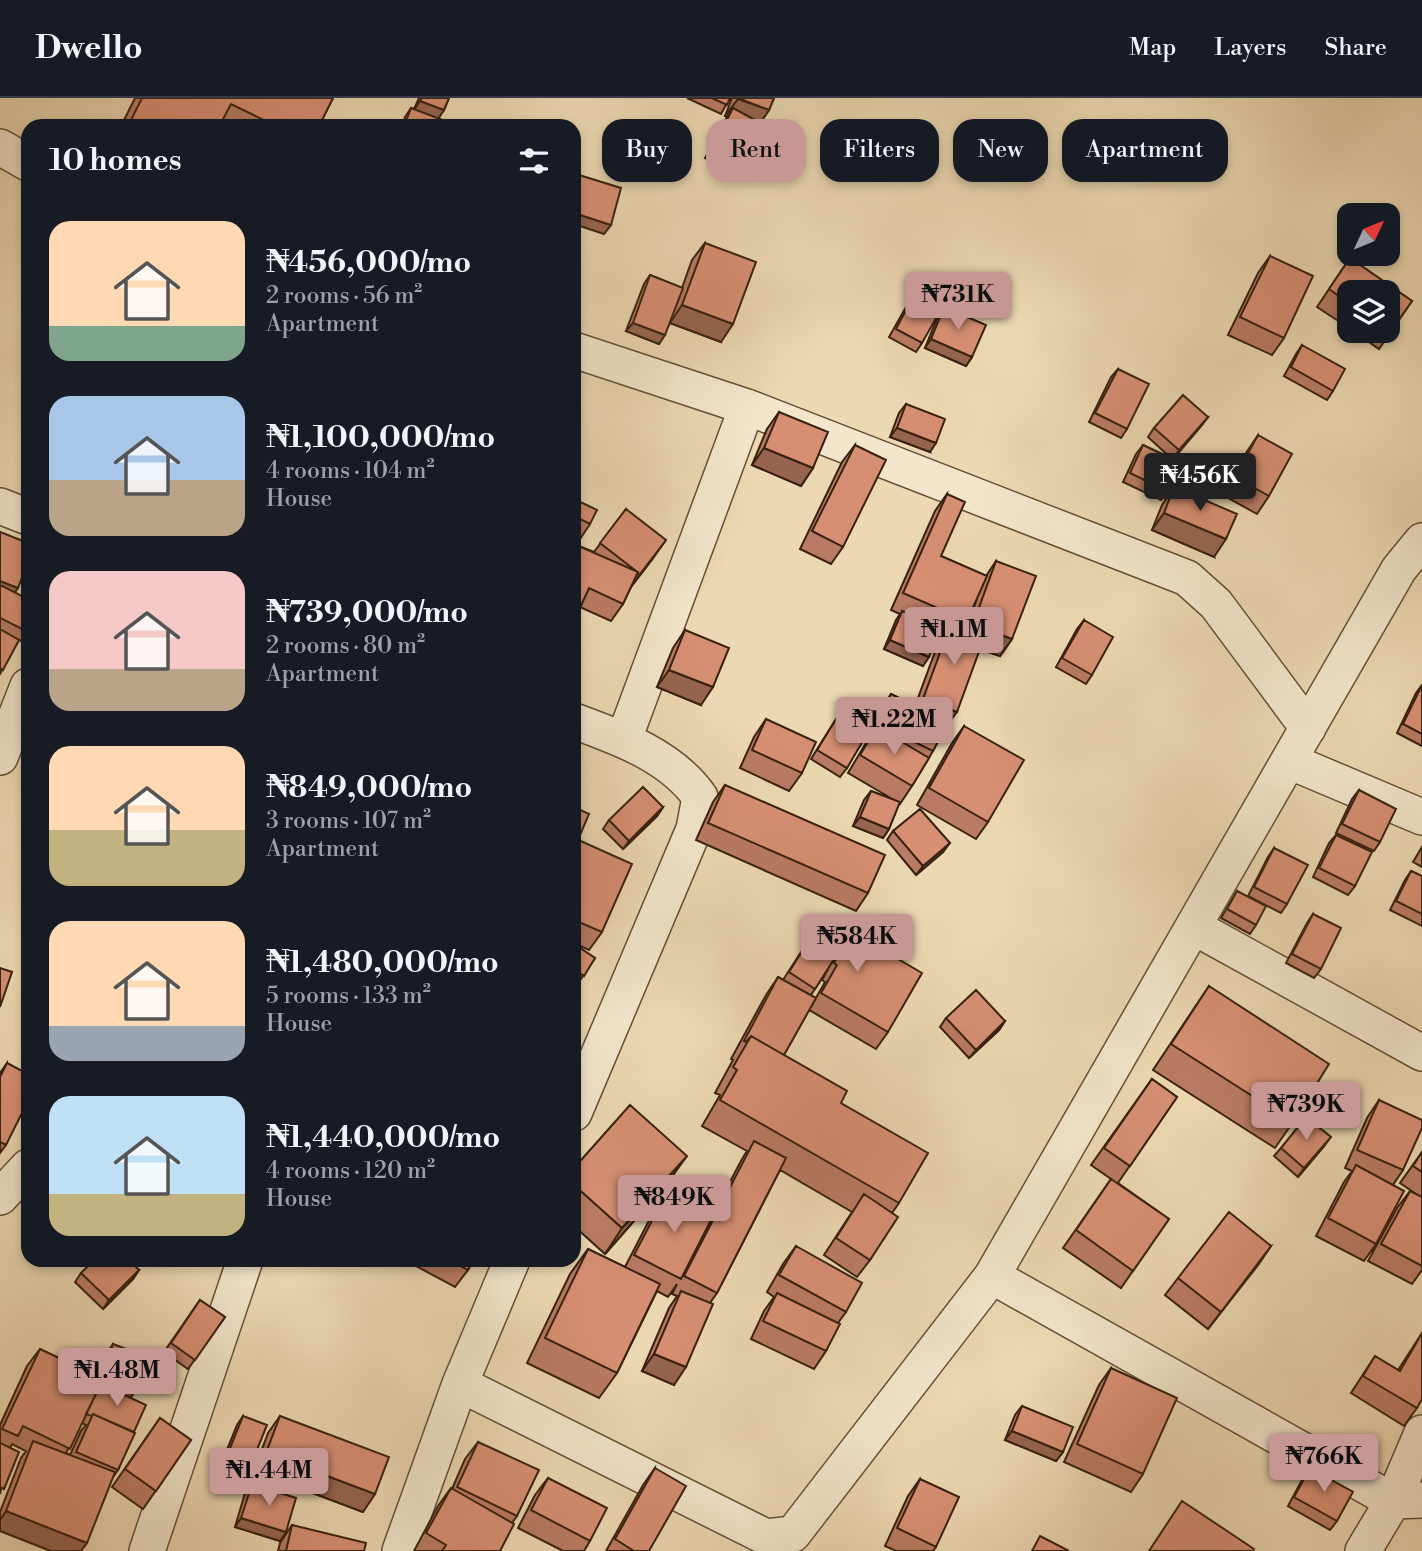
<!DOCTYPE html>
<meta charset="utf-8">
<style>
body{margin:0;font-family:"Libre Bodoni",serif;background:#242831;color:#f1f3f6;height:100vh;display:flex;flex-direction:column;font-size:26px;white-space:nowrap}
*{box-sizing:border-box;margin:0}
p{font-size:23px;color:#9ea1a6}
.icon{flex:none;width:38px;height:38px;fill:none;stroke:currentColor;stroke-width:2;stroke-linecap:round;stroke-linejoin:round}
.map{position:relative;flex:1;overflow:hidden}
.drawer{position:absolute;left:21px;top:21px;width:560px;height:1148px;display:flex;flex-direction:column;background:#171b24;border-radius:21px;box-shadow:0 4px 10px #0003}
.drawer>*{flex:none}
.hud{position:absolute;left:602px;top:21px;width:665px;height:63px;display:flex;gap:14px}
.needle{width:46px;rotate:46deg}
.tools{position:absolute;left:1337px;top:105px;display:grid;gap:14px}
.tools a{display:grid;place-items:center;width:63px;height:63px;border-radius:14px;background:#171b24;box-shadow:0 4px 10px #0003;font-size:35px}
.price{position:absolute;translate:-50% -60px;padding:0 16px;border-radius:7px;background:#c59692;color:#111;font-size:23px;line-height:46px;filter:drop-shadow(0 2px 4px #0008)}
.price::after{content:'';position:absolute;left:50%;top:42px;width:21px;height:16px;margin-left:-10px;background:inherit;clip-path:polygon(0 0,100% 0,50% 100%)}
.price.current{background:#222;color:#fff}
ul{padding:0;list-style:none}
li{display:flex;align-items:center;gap:21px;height:175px;padding:0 28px}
li span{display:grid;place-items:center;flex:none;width:196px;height:140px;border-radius:21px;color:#555}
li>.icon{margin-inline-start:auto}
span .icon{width:84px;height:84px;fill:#fffc;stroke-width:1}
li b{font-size:30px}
h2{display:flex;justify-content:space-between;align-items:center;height:84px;padding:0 28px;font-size:30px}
.tag{padding:0 24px;border-radius:21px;background:#171b24;box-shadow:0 4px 10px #0003;font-size:24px;line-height:63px}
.tag.current{background:#c59692;color:#111}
header{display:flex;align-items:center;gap:42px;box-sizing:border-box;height:98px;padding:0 35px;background:#171b24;border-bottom:2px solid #363941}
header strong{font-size:33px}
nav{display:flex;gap:38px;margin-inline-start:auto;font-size:24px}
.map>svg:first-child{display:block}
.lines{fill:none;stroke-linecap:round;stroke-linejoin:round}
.minor-casing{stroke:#654f38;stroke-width:38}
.minor{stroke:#f3e6cd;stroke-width:35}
.wall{fill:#b97b63;stroke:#382110;stroke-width:2;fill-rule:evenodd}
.shaded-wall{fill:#966450;stroke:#382110;stroke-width:2}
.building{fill:#d78f73;stroke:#382110;stroke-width:2}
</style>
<header>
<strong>Dwello</strong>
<nav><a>Map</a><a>Layers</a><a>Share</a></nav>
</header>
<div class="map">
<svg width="1422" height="1453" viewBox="0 0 1422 1453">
<rect width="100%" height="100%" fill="#ecd8b2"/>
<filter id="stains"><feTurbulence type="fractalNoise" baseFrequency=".00286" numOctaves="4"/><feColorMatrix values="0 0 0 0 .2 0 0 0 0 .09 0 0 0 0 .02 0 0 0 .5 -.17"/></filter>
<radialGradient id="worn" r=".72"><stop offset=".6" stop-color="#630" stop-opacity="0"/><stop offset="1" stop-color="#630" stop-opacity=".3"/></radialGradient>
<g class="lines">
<g class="minor-casing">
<path id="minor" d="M0,49L28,65
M574,252L747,309L1187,480L1216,506L1308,630
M0,408L28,419
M574,623C621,640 671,658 700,699L694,731L574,1015
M624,641L747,309
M0,659L28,588
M1289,663L1422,719
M1194,829L1422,955
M0,1099L28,1069
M992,1178L1393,1403L1422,1402
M460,1286L766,1439L793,1436L992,1178L1399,471L1422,443
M147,1453L245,1162
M400,1453L460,1286L512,1162
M1363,1453L1393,1403L1422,1335"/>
</g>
<use href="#minor" class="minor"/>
</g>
<path class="wall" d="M135,0H333L319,28H121Z
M419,0H449L444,12L438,20L441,28H402L405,19L411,10L414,11Z
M687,0H730L721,16Z
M732,0H774L769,12L760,25L744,68L738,77L705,60L727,19L725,18Z
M705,145L721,244L670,225L659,246L626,233L644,186L650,177L682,190L692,162Z
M1270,158L1284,240L1272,257L1228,237L1258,175Z
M1350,160L1412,203L1379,251L1353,233H1388V194H1349V230L1317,209Z
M916,193L922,245L916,254L889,239L910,202Z
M944,209L972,259L966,268L925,250L938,218Z
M1302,247L1333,293L1327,302L1284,278L1296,256Z
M1118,271L1127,331L1121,340L1089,324L1111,279Z
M906,306L930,354L890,339L899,315Z
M779,314L813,370L801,388L752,367L767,331Z
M1208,319L1201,328L1173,361L1167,393L1161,402L1123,384L1136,356L1143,347L1172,361L1148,339L1154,330Z
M1258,337L1269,398L1257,416L1223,397L1246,355Z
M855,347L843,449L831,466L800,451L842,364Z
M1174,389L1214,459L1152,432L1162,407Z
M947,396L941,458L986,478L996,463L1012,541L1000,558L980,551L944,631L933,653L912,688L900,706L899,705L889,731L883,740L853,728L864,702L871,693L894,702L848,675L866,645L865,644L879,614L891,596L915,608L939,543L944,536L939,534L923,568L884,551L896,522L900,516L891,512L935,413ZM977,501L966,530L963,529L967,523Z
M574,401L590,426L576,447L594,454L626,411L654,459L631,489L623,506L611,523L580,509L574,523Z
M0,434L15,494L28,533L21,543L19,542L0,576Z
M1084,522L1092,577L1086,586L1056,569L1077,531Z
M685,532L701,607L657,589L673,550Z
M1422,587V648L1397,635L1416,595Z
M838,618L847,670L840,679L811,661Z
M766,621L802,675L789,693L740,670L754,639Z
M964,628L988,724L976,741L917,707L952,645Z
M725,687L868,795L856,813L696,742L713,704Z
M1359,692L1380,744L1374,753L1336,735L1352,701Z
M574,709L578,742L602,834L589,852L574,845Z
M663,709L657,718L623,751L603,731L609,722Z
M893,733L943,754L916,777L887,742Z
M1336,737L1355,788L1348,797L1313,779L1329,745Z
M1422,749V769L1413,764Z
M1274,750L1287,806L1281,815L1248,798L1268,759Z
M1411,773L1422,778V828L1390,812L1405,782Z
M1237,793L1256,827L1250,836L1221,820Z
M1313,816L1321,871L1314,880L1286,865L1307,825Z
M823,820L888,934L876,951L809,912L784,957L841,1005L899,1105L892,1115L870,1162L857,1179L824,1157L852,1114L780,1072L717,1195L710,1205L674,1287L642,1273L669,1210L677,1198L672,1196L677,1186L668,1199L657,1193L617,1275L599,1300L527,1265L570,1176L588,1151L625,1169L656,1109L668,1092L713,1116L742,1061L747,1053L702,1028L720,997L715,995L733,962L731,961L766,897L778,879L783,882ZM828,871L822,882L825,884L812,907L811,897Z
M574,846L595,860L577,887L574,884Z
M1209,888L1293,1024L1275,1050L1153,972Z
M946,920L1005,923L999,932L969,960L940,929Z
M7,965L6,1047L0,1055V975Z
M1152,981L1177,999L1118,1085L1169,1121L1121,1190L1063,1150L1111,1081L1091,1067Z
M1379,1002L1403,1072L1393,1087L1376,1146L1364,1163L1316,1138L1344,1084L1352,1073L1345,1070L1367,1020Z
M1324,1048L1298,1079L1274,1058L1281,1050Z
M1422,1054V1172L1412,1186L1368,1163L1397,1110L1410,1093L1416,1096L1400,1085Z
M574,1070L669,1083L605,1156L574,1128Z
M796,1148L846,1214L838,1225L826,1253L814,1271L751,1241L764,1213L774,1199L767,1194L783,1166Z
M1271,1148L1208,1231L1165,1197L1178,1180Z
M405,1162H473L468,1172L455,1189Z
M139,1172L133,1181L103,1211L75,1184L81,1175Z
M200,1202L225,1219L188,1271L164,1254Z
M1422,1235L1417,1310L1404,1328L1351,1295L1375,1258L1398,1272Z
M113,1246L135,1293L130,1300L134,1334L118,1372L111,1382L81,1453H51L0,1433V1414L21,1360L26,1353L12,1346L10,1350L0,1396V1327L27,1268L40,1251L98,1279L107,1255ZM82,1325L86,1327L81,1333L70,1357L66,1355Z
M1111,1270L1143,1376L1131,1394L1064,1364L1099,1287Z
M1022,1308L1063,1354L1056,1363L1005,1342L1015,1317Z
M243,1318L252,1364L246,1373L222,1364L237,1327Z
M280,1318L363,1414L254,1373L268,1335Z
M160,1320L191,1342L143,1411L112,1389Z
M478,1344L517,1418L512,1425L500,1453H414L438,1408L451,1390L452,1391L465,1361Z
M655,1370L649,1453H606L643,1387Z
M1310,1370L1337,1423L1330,1432L1288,1408L1304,1378Z
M548,1380L590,1443L584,1453H563L518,1430L535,1397Z
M920,1381L936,1449L933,1453H896L885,1448L908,1398Z
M252,1386L286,1434L280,1443L235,1429L245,1395Z
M292,1427L364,1453H278L280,1445Z"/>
<path class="shaded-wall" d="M738,1L769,12L757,30L733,10L727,19L725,18Z
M420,3L444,12L438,21L414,12Z
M574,115L611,127L604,136L574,126Z
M682,207L733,226L721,244L670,225Z
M633,225L665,237L659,246L626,233Z
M931,241L972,259L966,268L925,250Z
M1208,319L1201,328L1173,361L1179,352Z
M897,330L936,345L930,354L890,339Z
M764,350L813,370L801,388L752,367Z
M1164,415L1226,441L1214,459L1152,432Z
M666,442L654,459L628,493L640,476Z
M0,483L18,490L12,499L0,494Z
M973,526L1012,541L1000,558L961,544Z
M890,542L929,559L923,568L884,551Z
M669,572L713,589L701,607L657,589Z
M923,601L957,614L944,631L911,619Z
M663,709L657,718L623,751L629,743Z
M860,719L889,731L883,740L853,728Z
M950,745L943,754L916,777L923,768Z
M1005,923L999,932L969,960L976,952Z
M1331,1039L1324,1048L1298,1079L1304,1070Z
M687,1058L669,1083L605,1156L622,1130Z
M1271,1148L1259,1166L1208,1231L1221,1214Z
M139,1172L133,1181L103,1211L109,1202Z
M654,1256L686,1269L674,1287L642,1273Z
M101,1280L135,1293L129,1302L98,1290Z
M1012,1333L1063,1354L1056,1363L1005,1342Z
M228,1355L252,1364L246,1373L222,1364Z
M266,1355L375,1396L363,1414L254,1373Z
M6,1413L87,1445L81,1453H51L0,1433V1422Z
M241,1420L286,1434L280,1443L235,1429Z"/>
<path class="building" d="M142,0H333L319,28H276L231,6L222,23L233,28H133L129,26Z
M422,0H449L444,12L420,3Z
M712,0H730L727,7Z
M738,0H774L769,12Z
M411,10L443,22L441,28H404Z
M733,10L766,28L744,68L712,51Z
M579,77L621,90L611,127L574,115V92Z
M705,145L756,164L733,226L682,207Z
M1270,158L1313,178L1284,240L1240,219Z
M1350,160L1412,203L1391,233L1388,231V194H1349V205L1329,191Z
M650,177L683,190L665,237L633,225Z
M916,193L943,208L922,245L896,231Z
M944,209L986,227L972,259L931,241Z
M1302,247L1345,271L1333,293L1291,269Z
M1118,271L1149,286L1127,331L1095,315Z
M1183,297L1208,319L1179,352L1154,330Z
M906,306L945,321L936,345L897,330Z
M779,314L828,334L813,370L764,350Z
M1258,337L1292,356L1269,398L1235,379Z
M855,347L886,362L843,449L812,433Z
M1143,347L1181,365L1167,393L1130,375Z
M1174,389L1237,416L1226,441L1164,415Z
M947,396L965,404L941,458L987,478L967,523L903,495Z
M574,401L597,412L590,426L576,419L574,422Z
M626,411L666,442L640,476L600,445Z
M0,434L28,445V464L18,490L0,483Z
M574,446L638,474L623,506L589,490L574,523Z
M996,463L1036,478L1012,541L973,526Z
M0,487L28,501V534L0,520Z
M902,513L941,529L929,559L890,542Z
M1084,522L1113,539L1092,577L1062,560Z
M951,525L985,537L957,614L923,601Z
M0,531L19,542L3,572L0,570Z
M685,532L729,550L713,589L669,572Z
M1422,587V636L1403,626Z
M891,596L948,624L933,653L877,626Z
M838,618L867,636L847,670L817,652Z
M766,621L816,644L802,675L752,652Z
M964,628L1024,662L988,724L929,690Z
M877,629L929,660L912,688L860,657Z
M725,687L885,757L868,795L708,725Z
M643,689L663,709L629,743L609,722Z
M1359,692L1396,711L1380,744L1342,726Z
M871,693L900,704L889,731L860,719Z
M574,709L589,716L578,742L574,740Z
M920,711L950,745L923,768L893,733Z
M1336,737L1372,754L1355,788L1319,770Z
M574,740L632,766L602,834L574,822Z
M1274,750L1308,767L1287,806L1254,789Z
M1411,773L1422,778V816L1396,803Z
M1237,793L1266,808L1256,827L1227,811Z
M1313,816L1341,830L1321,871L1292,856Z
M823,820L850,838L852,834L922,875L888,934L821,895L837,867L834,865L843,847L815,891L789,874Z
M574,846L595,860L584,878L574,871Z
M0,870L12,874L0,909Z
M778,879L816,900L784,957L751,938L746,944L744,943Z
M1209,888L1329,966L1293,1024L1171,946Z
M976,892L1005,923L976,952L946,920Z
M751,938L847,993L841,1005L928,1055L899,1105L720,1002L737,972L733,969Z
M7,965L28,976V1003L6,1047L0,1044V979Z
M1152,981L1177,999L1130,1068L1104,1050Z
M1379,1002L1422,1022V1030L1403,1072L1357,1052Z
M630,1007L687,1058L622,1130L574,1087V1070Z
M1306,1019L1331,1039L1304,1070L1281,1050Z
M754,1043L786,1060L717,1195L684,1178Z
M1422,1054V1074L1413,1068Z
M1356,1067L1404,1093L1376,1146L1328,1120Z
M1111,1081L1169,1121L1133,1173L1076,1132Z
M668,1092L714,1116L681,1181L634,1157Z
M1410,1093L1422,1099V1168L1381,1146Z
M864,1096L898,1119L870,1162L836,1140Z
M1229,1114L1271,1148L1221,1214L1178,1180Z
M796,1148L862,1185L846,1214L779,1177Z
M588,1151L660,1186L617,1275L545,1240Z
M94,1162H129L139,1172L109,1202L81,1175Z
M450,1162H473L468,1172Z
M681,1193L713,1206L686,1269L654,1256Z
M777,1195L840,1226L826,1253L763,1223Z
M200,1202L225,1219L195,1262L171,1245Z
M1422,1235V1301L1417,1310L1363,1278L1375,1258L1400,1273Z
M113,1246L148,1259L135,1293L101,1280Z
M40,1251L103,1281L70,1351L23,1328L18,1338L2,1331Z
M1111,1270L1177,1300L1143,1376L1077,1346Z
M101,1286L146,1307L134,1334L93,1316L92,1318L86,1316Z
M1022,1308L1073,1329L1063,1354L1012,1333Z
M93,1316L135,1335L118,1372L76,1354Z
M243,1318L267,1327L252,1364L228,1355Z
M280,1318L389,1359L375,1396L266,1355Z
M160,1320L191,1342L156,1393L125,1371Z
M33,1343L115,1374L87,1445L6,1413Z
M478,1344L539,1372L517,1418L457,1389Z
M0,1345L19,1354L4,1391L0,1389Z
M655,1370L686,1388L649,1453H634L615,1441Z
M1310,1370L1353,1394L1337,1423L1294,1399Z
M548,1380L607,1410L590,1443L531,1412Z
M920,1381L959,1399L936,1449L897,1430Z
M252,1386L296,1400L286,1434L241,1420Z
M451,1390L514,1426L500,1453H442L446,1447L426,1435Z
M1182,1403L1254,1451L1253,1453H1149Z
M292,1427L366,1445L364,1453H286Z
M1040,1438L1069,1453H1032Z"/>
<rect width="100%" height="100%" filter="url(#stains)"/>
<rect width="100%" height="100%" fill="url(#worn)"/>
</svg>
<div class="tools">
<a><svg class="needle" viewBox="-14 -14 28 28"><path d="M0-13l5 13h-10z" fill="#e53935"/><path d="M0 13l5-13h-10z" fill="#9ea1a6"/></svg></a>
<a><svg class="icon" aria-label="layers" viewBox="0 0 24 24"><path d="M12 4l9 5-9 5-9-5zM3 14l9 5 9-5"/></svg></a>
</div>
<b class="price" style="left:958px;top:234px">₦731K</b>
<b class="price current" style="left:1200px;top:415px">₦456K</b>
<b class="price" style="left:954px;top:569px">₦1.1M</b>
<b class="price" style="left:894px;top:659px">₦1.22M</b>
<b class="price" style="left:857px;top:876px">₦584K</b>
<b class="price" style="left:1306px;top:1044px">₦739K</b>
<b class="price" style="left:674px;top:1137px">₦849K</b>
<b class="price" style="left:117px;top:1310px">₦1.48M</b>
<b class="price" style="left:1324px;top:1396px">₦766K</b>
<b class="price" style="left:269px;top:1410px">₦1.44M</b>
<div class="hud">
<a class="tag">Buy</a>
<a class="tag current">Rent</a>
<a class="tag">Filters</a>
<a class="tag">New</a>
<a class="tag">Apartment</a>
</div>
<section class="drawer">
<h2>10 homes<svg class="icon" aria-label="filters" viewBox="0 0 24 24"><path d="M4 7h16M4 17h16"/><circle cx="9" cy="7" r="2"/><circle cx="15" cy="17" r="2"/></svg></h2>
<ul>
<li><span style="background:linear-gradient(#ffd9b3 75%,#7fa58c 0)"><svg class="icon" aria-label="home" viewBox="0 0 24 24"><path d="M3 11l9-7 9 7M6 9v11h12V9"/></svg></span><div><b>₦456,000/mo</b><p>2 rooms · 56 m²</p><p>Apartment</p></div></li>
<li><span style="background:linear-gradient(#a9c7e8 60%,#b9a48a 0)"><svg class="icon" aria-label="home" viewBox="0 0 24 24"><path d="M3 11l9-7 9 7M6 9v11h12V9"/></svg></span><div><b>₦1,100,000/mo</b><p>4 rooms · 104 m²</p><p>House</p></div></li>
<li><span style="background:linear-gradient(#f6c9c9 70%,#b9a48a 0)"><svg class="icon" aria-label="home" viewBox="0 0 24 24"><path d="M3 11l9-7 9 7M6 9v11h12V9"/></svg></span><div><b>₦739,000/mo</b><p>2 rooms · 80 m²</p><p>Apartment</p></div></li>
<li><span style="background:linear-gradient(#ffd9b3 60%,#c2b280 0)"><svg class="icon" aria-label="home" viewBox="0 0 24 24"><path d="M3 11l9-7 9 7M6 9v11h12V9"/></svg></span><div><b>₦849,000/mo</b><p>3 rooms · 107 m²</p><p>Apartment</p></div></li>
<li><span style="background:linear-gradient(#ffd9b3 75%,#9aa5b1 0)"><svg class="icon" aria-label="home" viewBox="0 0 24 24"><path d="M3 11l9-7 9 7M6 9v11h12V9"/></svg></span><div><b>₦1,480,000/mo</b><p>5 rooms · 133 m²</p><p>House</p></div></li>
<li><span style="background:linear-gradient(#bfe0f5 70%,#c2b280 0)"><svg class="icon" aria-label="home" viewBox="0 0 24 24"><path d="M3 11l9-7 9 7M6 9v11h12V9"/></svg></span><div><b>₦1,440,000/mo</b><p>4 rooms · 120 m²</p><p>House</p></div></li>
</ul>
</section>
</div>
